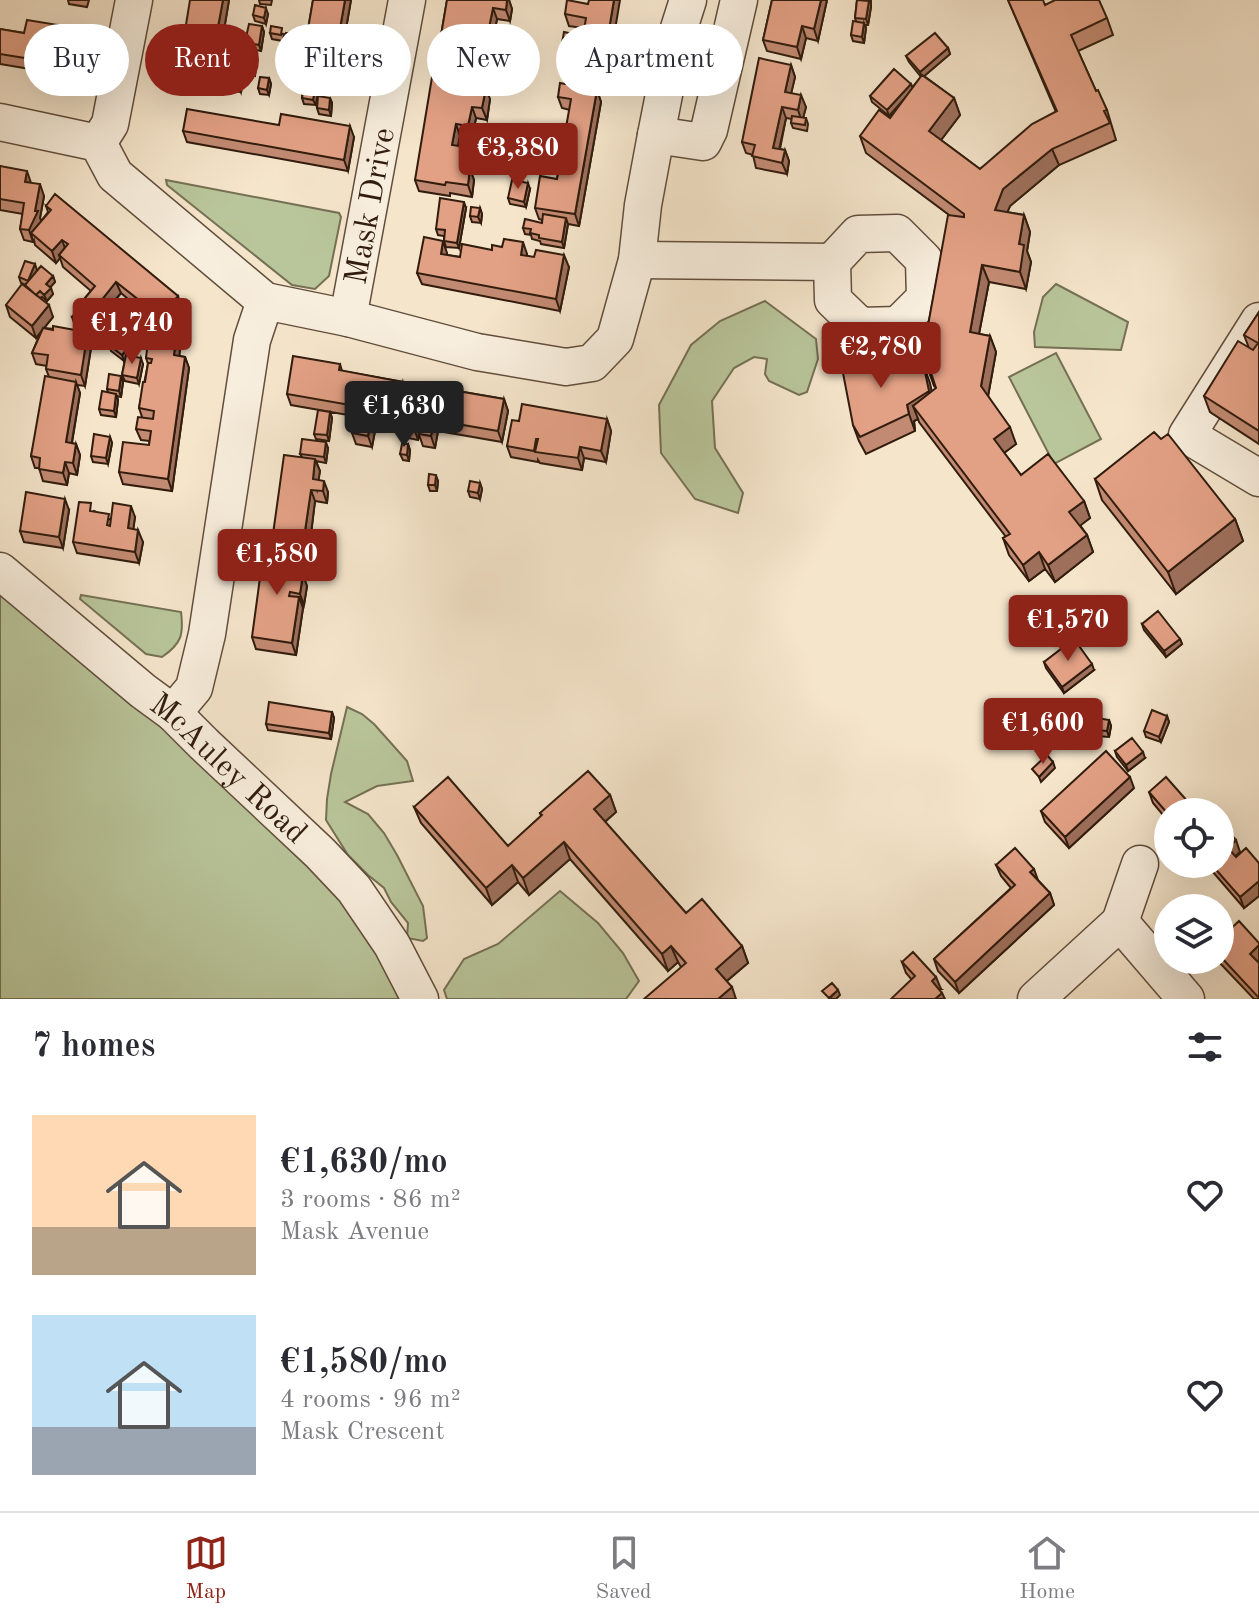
<!DOCTYPE html>
<meta charset="utf-8">
<style>
body{margin:0;font-family:"Old Standard TT",serif;background:#f2f2f3;color:#2b2b33;height:100vh;display:flex;flex-direction:column;font-size:30px;white-space:nowrap}
*{box-sizing:border-box;margin:0}
p{font-size:26px;color:#7c7c81}
.icon{flex:none;width:44px;height:44px;fill:none;stroke:currentColor;stroke-width:2;stroke-linecap:round;stroke-linejoin:round}
.map{position:relative;height:999px;overflow:hidden}
.sheet{display:flex;flex-direction:column;background:#fff;flex:1}
.sheet>*{flex:none}
.banner{position:absolute;left:24px;top:24px;width:800px;height:72px;display:flex;gap:16px}
.buttons{position:absolute;left:1154px;top:798px;display:grid;gap:16px}
.buttons a{display:grid;place-items:center;width:80px;height:80px;border-radius:50%;background:#fff;box-shadow:0 8px 32px #0002;font-size:40px}
.price{position:absolute;translate:-50% -68px;padding:0 18px;border-radius:8px;background:#8f2418;color:#fff;font-size:26px;line-height:52px;filter:drop-shadow(0 2px 4px #0008)}
.price::after{content:'';position:absolute;left:50%;top:48px;width:24px;height:18px;margin-left:-12px;background:inherit;clip-path:polygon(0 0,100% 0,50% 100%)}
.price.current{background:#222;color:#fff}
ul{padding:0;list-style:none}
li{display:flex;align-items:center;gap:24px;height:200px;padding:0 32px}
li span{display:grid;place-items:center;flex:none;width:224px;height:160px;border-radius:0px;color:#555}
li>.icon{margin-inline-start:auto}
span .icon{width:96px;height:96px;fill:#fffc;stroke-width:1}
li b{font-size:34px}
h2{display:flex;justify-content:space-between;align-items:center;height:96px;padding:0 32px;font-size:34px}
.chip{padding:0 28px;border-radius:36px;background:#fff;box-shadow:0 8px 32px #0002;font-size:28px;line-height:72px}
.chip.current{background:#8f2418;color:#fff}
.tabs{display:flex;justify-content:space-around;align-items:center;height:112px;border-top:2px solid #e1e1e2;background:#fff;font-size:22px;color:#7c7c81}
.tabs a{display:grid;justify-items:center;gap:4px}
.tabs .current{color:#8f2418}
.map>svg:first-child{display:block}
.green{fill:#b9c59a;stroke:#757054;stroke-width:2}
.lines{fill:none;stroke-linecap:round;stroke-linejoin:round}
.minor-casing{stroke:#624e3d;stroke-width:39}
.minor{stroke:#f8eedd;stroke-width:36}
.wall{fill:#c28a72;stroke:#311c0e;stroke-width:2}
.shaded-wall{fill:#9e705c;stroke:#311c0e;stroke-width:2}
.building{fill:#e2a084;stroke:#311c0e;stroke-width:2}
.labels{text-anchor:middle;stroke-width:6;stroke-linejoin:round;paint-order:stroke}
.street-label{font-size:32px;fill:#311c0e;stroke:#f8eedd}
</style>
<div class="map">
<svg width="1259" height="999" viewBox="0 0 1259 999">
<rect width="100%" height="100%" fill="#f5e5cb"/>
<filter id="stains"><feTurbulence type="fractalNoise" baseFrequency=".0025" numOctaves="4"/><feColorMatrix values="0 0 0 0 .2 0 0 0 0 .09 0 0 0 0 .02 0 0 0 .5 -.17"/></filter>
<radialGradient id="worn" r=".72"><stop offset=".6" stop-color="#630" stop-opacity="0"/><stop offset="1" stop-color="#630" stop-opacity=".3"/></radialGradient>
<path class="green" d="M166,180L339,213L341,217L329,276L315,289L292,285L167,185Z
M1056,284L1128,322L1121,350L1035,347L1034,332L1043,297Z
M765,301L816,339L818,359L807,392L799,395L769,381L765,374L767,359L754,357L734,368L712,401L715,448L743,493L738,513L695,499L661,453L659,405L691,345L720,321Z
M1056,353L1101,439L1054,464L1009,377Z
M0,586L174,735L359,913L399,999H0Z
M81,595L181,612C184,635 181,644 162,657L146,654L80,599Z
M347,707L362,714L374,724L407,761L413,781L377,786L345,802L368,814L384,833L397,855L423,906L427,938L423,941L407,938L408,923L391,902L384,888L368,875L348,855L326,820L327,799L331,774Z
M560,891L598,923L623,953L639,981L626,999H447L444,990L464,959L498,944Z"/>
<g class="lines">
<g class="minor-casing">
<g id="minor">
<path d="M0,122L98,143L115,175L265,301L252,340L207,634L194,688L173,713"/>
<path d="M656,135L703,142L709,130L739,0"/>
<path d="M98,143L110,124L134,0"/>
<path d="M897,233L924,260L925,298L898,325L860,326L833,300L832,262L858,234Z"/>
<path d="M637,260L832,262"/>
<path d="M265,301L348,318L477,352L566,367L592,363L615,339L637,260L643,205L656,135L674,44L688,0"/>
<path id="s1" d="M348,318L407,0"/>
<path d="M1259,321L1187,435L1259,478"/>
<path id="s2" d="M0,571L143,691L173,713L204,744L320,853L354,889L392,945L420,999"/>
<path d="M1120,922L1140,864"/>
<path d="M1036,999L1120,922L1186,999"/>
</g>
</g>
<use href="#minor" class="minor"/>
</g>
<path class="wall" d="M68,0H89L87,7L69,4Z
M229,0L218,66L186,60L182,49Z
M259,0H272L271,5L260,4Z
M313,0H351L335,92L317,89L316,105L304,104L302,98L303,84L300,75L304,52L286,49L284,44L307,36Z
M447,0H509L512,9L510,21L497,19L493,39L479,37L475,57L445,52L440,41Z
M772,0H827L818,41L806,38L801,59L767,51L763,40Z
M857,0H871V7L868,25H865L866,28L864,43L853,41L851,35L856,21L855,18Z
M1008,0L1045,5L1107,18L1113,35L1078,51L1096,91L1107,110L1116,140L1059,165L1010,206L1007,212L1024,215L1030,232L1027,251L1031,262L1026,289L989,282L979,334L990,336L996,352L988,396L1016,444L1004,453L1021,475L1084,501L1090,518L1080,525L1087,535L1093,552L1055,582L1045,569L1029,581L1009,555L1003,538L1006,537L919,422L918,419L914,421L915,431L866,454L859,441L853,425L902,365L924,367L932,392L936,388L934,386L928,369L930,357L925,342L949,215L866,153L860,136L890,118L902,102L889,116L872,102L870,96L911,84L912,88L921,77L909,62L906,56L948,48L950,54L924,76L954,98L960,115L941,140L980,169L1056,112Z
M588,4L606,83L582,78L577,67L578,63L565,61L561,49L583,36L584,28L569,26L565,14Z
M268,14L266,24L255,21L253,15Z
M58,25L62,37L61,42L64,48L83,51L87,62L84,78L0,64V29L24,33Z
M262,26L264,32L261,51L247,48L245,42Z
M270,33L284,34L283,41L272,39Z
M254,62L256,68L255,76L246,74L244,69Z
M791,65L795,77L791,93L806,107L803,118H806L808,124L807,131L793,128L791,123L792,119L786,118L780,149L785,150L789,161L787,174L756,168L753,155L746,153L742,142Z
M241,70L244,76L241,92L229,90L227,84Z
M470,76L468,85L490,99L487,120L476,118L472,138L460,136L458,146L470,158L468,168L474,180L472,197L450,193V196L419,191L415,180Z
M269,78L271,84L269,95L260,94L258,88Z
M597,90L601,102L579,226L568,224L564,248L541,244L540,241L532,239L531,235L525,234L523,228L542,223V220L539,219L535,208L557,179L570,110L562,108L558,97Z
M330,98L332,103L331,116L319,114L317,108Z
M279,125L354,137L348,171L187,142L183,131Z
M558,146L556,155L545,153L542,147Z
M0,166L31,183L44,196L40,218L41,221L48,212L46,206L182,307L166,327L182,333L179,356L185,357L189,368L172,491L123,484L119,472L149,445L150,441L141,440L136,429L142,417L139,408L148,364L146,358L153,334L160,327L155,323L134,349L122,339L118,328L136,306L121,293L100,318L90,309L85,298L91,291L63,267L60,258L56,263L35,245L34,240L33,242L24,240L20,229L23,214L0,210Z
M530,189L526,207L510,204L508,198Z
M466,208L459,248L446,247L444,241V236L438,235L436,229Z
M480,208L482,214L481,223L472,222L470,216Z
M443,241L447,255L460,257L492,250L527,254V256L569,267L560,311L422,284L417,273Z
M37,270L36,272L53,276L55,282L50,287L53,294L47,301L42,297L40,298L53,317L44,328L86,332L91,348L85,386L77,385L80,393L72,443L76,444L80,455L77,475L69,473L67,485L43,481L39,468H35L31,456L49,377L46,369L47,366L36,364L32,353L41,332L36,338L10,317L6,305L26,285L21,283L19,277Z
M1259,312V444L1210,412L1204,396L1249,348L1244,335Z
M125,315L109,334L112,341L127,349L128,356L143,364L139,384L125,381L122,375L125,360L124,361L111,351L109,345L106,348L95,339L93,333L98,327L97,323Z
M72,317L89,321L82,330L74,323Z
M340,364L342,371L403,382L407,393L401,425L377,420L372,447L356,444L352,433L354,416L291,405L287,394Z
M121,376L123,382L121,397L117,396L118,400L116,417L101,415L99,409L108,392L107,389Z
M411,383L504,399L508,411L502,442L438,431L435,448L423,446L419,435L418,440L408,438L404,427Z
M330,412L332,418L329,441L316,439L314,434Z
M607,419L611,431L606,462L584,458L582,470L540,463L538,460V462L511,457L507,446L519,421Z
M110,437L112,443L108,464L93,462L91,456Z
M408,444L410,450L409,461L403,460L400,454Z
M328,448L326,463L316,461L320,471L318,480L328,492L327,503L315,501L309,550L277,546L273,534L302,457L300,454Z
M1095,479L1235,519L1243,541L1176,594L1102,500Z
M438,481L437,491H430L428,485Z
M480,483L482,489L480,499L470,497L468,491Z
M69,510L63,548L24,542L20,531Z
M94,511L111,520L135,517L133,529L143,542L139,563L77,553L73,542Z
M295,553L299,564L298,573L307,586L304,605H302L303,608L296,655L256,649L252,637Z
M1142,624L1180,639L1182,644L1166,657L1144,630Z
M1044,662L1094,670L1064,693L1046,668Z
M332,712L334,718L331,739L268,730L266,724Z
M1167,716L1169,722L1161,742L1146,737L1144,731Z
M1109,720L1111,726L1109,737L1097,736L1095,730Z
M1115,751L1145,758L1128,771L1117,757Z
M1134,788L1069,848L1045,822L1041,811Z
M1149,792L1168,812V821L1153,803Z
M610,795L616,812L605,822L686,913L742,946L748,963L727,981L681,967L678,962L668,971L570,859L529,895L518,882L492,905L421,823L414,807L508,846L541,816L540,813Z
M1240,852L1235,856L1259,863V896L1244,908L1206,864H1220Z
M996,865L1038,880L1050,893L1054,905L959,993L938,971L934,959L1011,888L1001,876Z
M1220,939L1259,963V999H1254L1217,960H1220Z
M902,962L941,989H940L912,980L906,973Z"/>
<path class="shaded-wall" d="M223,0H229L218,66L213,54Z
M345,0H351L335,92L331,80Z
M507,0H509L512,9L510,21L506,10Z
M614,0H620L606,83L602,71Z
M821,0H827L818,41L814,29Z
M869,0H871V7L868,25L866,19Z
M266,8L268,14L266,24L264,18Z
M493,8L497,19L493,39L489,28Z
M864,23L866,28L864,43L862,37Z
M58,25L62,37L61,42L65,51L64,58L56,39Z
M262,26L264,32L261,51L259,45Z
M475,26L479,37L475,57L471,46Z
M802,26L806,38L801,59L797,47Z
M948,48L950,54L922,78L920,72Z
M83,51L87,62L84,78L80,67Z
M466,64L470,76L466,96L462,84Z
M791,65L795,77L789,103L785,92Z
M241,70L244,76L241,92L239,86Z
M269,78L271,84L269,95L267,90Z
M911,84L913,89L889,116L887,110Z
M316,85L318,91L316,105L313,100Z
M486,88L490,99L487,120L482,108Z
M597,90L601,102L579,226L575,214Z
M801,95L806,107L802,122L798,110Z
M330,98L332,103L331,116L329,110Z
M954,98L960,115L935,148L929,131Z
M472,107L476,118L472,138L468,126Z
M782,107L786,118L777,159L773,148Z
M456,124L460,136L456,156L452,145Z
M350,126L354,137L348,171L344,160Z
M556,140L558,146L556,155L554,149Z
M466,147L470,158L467,179L462,167Z
M1052,149L1059,165L1010,206L1001,227L995,210L1003,189Z
M785,150L789,161L787,174L782,163Z
M470,168L474,180L472,197L468,185Z
M27,171L31,183L25,182Z
M528,183L530,189L526,207L524,202Z
M40,184L44,196L40,218L42,223L31,233L33,242L29,230L35,211Z
M464,202L466,208L459,248L457,243Z
M480,208L482,214L481,223L478,217Z
M1024,215L1030,232L1027,251L1031,262L1026,289L1020,272L1019,244Z
M566,218L568,224L564,248L562,242Z
M62,240L66,251L59,255L60,258L56,263L52,251Z
M443,241L447,253L445,265L441,254Z
M523,242L527,254L525,266L521,255Z
M564,255L569,267L560,311L556,299Z
M35,264L37,270L31,287L28,281Z
M982,265L989,282L976,349L970,332Z
M53,276L55,282L48,290L46,284Z
M116,282L121,293L100,318L96,307Z
M51,288L53,294L47,301L44,295Z
M178,296L182,307L164,330L160,318Z
M49,305L53,317L36,338L32,326Z
M123,309L125,315L107,336L105,331Z
M151,311L155,323L134,349L129,338Z
M87,316L89,321L82,330L80,324Z
M178,321L182,333L178,367L174,355Z
M86,332L91,348L85,386L81,375Z
M110,335L112,341L106,348L104,342Z
M990,336L996,352L987,402L981,386Z
M127,349L129,355L124,361L122,355Z
M185,357L189,368L172,491L168,479Z
M141,358L143,364L139,384L137,378Z
M924,367L930,383L935,408L913,406L918,419L914,421L915,431L909,414L907,405Z
M121,376L123,382L121,397L119,391Z
M76,382L80,393L70,453L66,442Z
M403,382L407,393L401,425L397,413Z
M116,394L118,400L116,417L114,411Z
M504,399L508,411L502,442L498,431Z
M373,409L377,420L372,447L368,436Z
M330,412L332,418L329,441L327,435Z
M416,417L420,428L418,440L414,428Z
M607,419L611,431L606,462L601,451Z
M434,420L438,431L435,448L431,436Z
M1010,427L1016,444L1000,456L994,439Z
M110,437L112,443L108,464L106,458Z
M326,442L328,448L326,463L324,457Z
M76,444L80,455L77,475L73,463Z
M408,444L410,450L409,461L407,455Z
M580,447L584,458L582,470L578,458Z
M315,459L320,471L317,490L313,479Z
M65,462L69,473L67,485L63,473Z
M436,475L438,481L437,491L435,485Z
M324,481L328,492L327,503L323,491Z
M480,483L482,489L480,499L478,493Z
M311,490L315,501L309,550L304,538Z
M65,499L69,510L63,548L59,537Z
M1084,501L1090,518L1076,529L1069,512Z
M131,506L135,517L132,540L128,528Z
M1235,519L1243,541L1176,594L1168,572Z
M138,530L143,542L139,563L135,552Z
M1087,535L1093,552L1055,582L1048,565Z
M1039,552L1045,569L1029,581L1023,565Z
M295,553L299,564L296,584L292,573Z
M303,574L307,586L304,605L300,594Z
M299,597L303,608L296,655L292,643Z
M1180,639L1182,644L1166,657L1164,651Z
M1092,664L1094,670L1064,693L1062,687Z
M332,712L334,718L331,739L329,733Z
M1167,716L1169,722L1161,742L1159,737Z
M1109,720L1111,726L1109,737L1107,731Z
M1086,732L1088,738L1078,747L1076,741Z
M1143,752L1145,758L1128,771L1126,765Z
M1053,762L1055,768L1041,782L1039,777Z
M1130,777L1134,788L1069,848L1065,837Z
M610,795L616,812L600,826L594,809Z
M1236,840L1240,852L1232,859L1228,848Z
M564,842L570,859L529,895L523,878Z
M512,865L518,882L492,905L486,888Z
M1034,869L1038,880L1030,872Z
M1259,881V896L1244,908L1240,897Z
M1050,893L1054,905L959,993L955,982Z
M1259,945V961L1254,965L1250,954Z
M671,946L678,962L668,971L662,954Z
M742,946L748,963L722,985L716,969Z
M936,977L941,989L936,993L932,981Z
M732,987L736,999H718Z
M838,990L840,995L836,999H829Z
M942,993L945,999H935Z"/>
<path class="building" d="M190,0H223L213,54L182,49Z
M313,0H345L331,80L300,75Z
M447,0H507L506,10L493,8L489,28L475,26L471,46L440,41Z
M567,0L588,4L589,0H614L602,71L577,67L580,53L561,49L564,32L583,36L586,18L565,14Z
M772,0H821L814,29L802,26L797,47L763,40Z
M857,0L869,1L866,19L855,18Z
M1008,0H1043L1045,5L1055,0H1099L1107,18L1071,35L1096,91L1098,90L1107,110L1104,111L1110,123L1052,149L1003,189L995,210L1024,215L1019,244L1024,245L1020,272L982,265L970,332L990,336L981,386L1010,427L994,439L1021,475L1048,454L1084,501L1069,512L1087,535L1048,565L1039,552L1023,565L1003,538L1010,534L913,406L936,388L930,370L928,369L933,344L925,342L948,215L964,217V214L860,136L879,110L890,118L922,75L954,98L929,131L980,169L1032,124L1057,111Z
M255,5L266,8L264,18L253,15Z
M27,20L58,25L56,39H60L59,47L83,51L80,67L0,54V29L24,33Z
M853,21L864,23L862,37L851,35Z
M249,24L262,26L259,45L245,42Z
M271,26L282,28L281,35L270,33Z
M286,33L307,36L305,47L284,44Z
M935,33L948,48L920,72L906,56Z
M759,58L791,65L785,92L801,95L798,110L782,107L773,148L785,150L782,163L752,156L755,145L742,142Z
M435,59L466,64L462,84L486,88L482,108L472,107L468,126L456,124L452,145L466,147L462,167L470,168L468,185L446,182L445,185L415,180Z
M245,61L254,62L253,70L244,69Z
M230,68L241,70L239,86L227,84Z
M894,69L911,84L887,110L870,96Z
M260,77L269,78L267,90L258,88Z
M304,83L316,85L313,100L302,98Z
M560,83L597,90L575,214L535,208L540,176L557,179L571,99L558,97Z
M318,96L330,98L329,110L317,108Z
M187,109L279,125L281,114L350,126L344,160L183,131Z
M792,116L806,118L805,125L791,123Z
M545,138L556,140L554,149L542,147Z
M0,166L27,171L25,182L40,184L35,211H38L29,230L20,229L24,203L0,199Z
M512,180L528,183L524,202L508,198Z
M55,194L178,296L160,318L151,311L129,338L118,328L140,301L116,282L96,307L85,298L95,286L59,255L68,244L62,240L52,251L31,233L51,210L46,206Z
M440,198L464,202L457,243L444,241L445,230L436,229Z
M471,207L480,208L478,217L470,216Z
M543,214L566,218L562,242L539,238V235L530,233L531,229L523,228L525,219L542,223Z
M424,237L443,241L441,254L460,257L462,244L492,250V245L502,247L504,239L523,242L521,255L534,257L536,250L564,255L556,299L417,273Z
M25,261L35,264L28,281L19,277Z
M41,266L53,276L46,284L51,288L44,295L40,291L36,295L25,285Z
M22,284L49,305L32,326L6,305Z
M115,302L123,309L105,331L110,335L104,342L93,333L100,325L97,323Z
M79,309L87,316L80,324L72,317Z
M1259,312V431L1204,396L1238,341L1253,350L1258,343L1244,335Z
M178,321L174,355L185,357L168,479L119,472L123,442L149,445L151,431L136,429L138,417L153,419L154,411L139,408L143,382H145L148,363H151L152,359L146,358L149,333L153,334L157,326L167,328Z
M53,326L86,332L85,336L87,337L81,375L46,369L48,355L32,353L43,328L53,330Z
M114,338L127,349L122,355L109,345Z
M126,355L141,358L137,378L122,375Z
M293,356L340,364L339,370L403,382L397,413L373,409L368,436L352,433L356,406L287,394Z
M899,357L901,365L924,367L929,391L907,405L909,414L860,437L853,425L842,368L843,358Z
M109,374L121,376L119,391L107,389Z
M45,376L76,382L66,442L76,444L73,463L65,462L63,473L39,469L40,458L31,456Z
M411,383L504,399L498,431L434,420L431,436L419,434L422,418L416,417L414,428L404,427Z
M102,391L116,394L114,411L99,409Z
M522,404L607,419L601,451L580,447L578,458L535,452L538,439H536L534,451L507,446L512,420L519,421Z
M318,410L330,412L327,435L314,434Z
M1154,432L1161,439L1168,434L1235,519L1168,572L1095,479Z
M94,434L110,437L106,458L91,456Z
M302,439L326,442L324,457L300,454Z
M402,444H408L407,455L400,454Z
M284,455L315,459L313,479L324,481L323,491L311,490L304,538L273,534Z
M429,474L436,475L435,485H428Z
M470,481L480,483L478,493L468,491Z
M26,492L65,499L59,537L20,531Z
M79,502L91,503L90,511L109,514L107,525L110,526L113,503L131,506L128,528L138,530L135,552L73,542Z
M264,548L295,553L292,573L303,574L300,594L290,592L289,596L299,597L292,643L252,637Z
M1158,611L1180,639L1164,651L1142,624Z
M1074,639L1092,664L1062,687L1044,662Z
M269,702L332,712L329,733L266,724Z
M1152,710L1167,716L1159,737L1144,731Z
M1097,718L1109,720L1107,731L1095,730Z
M1081,725L1086,732L1076,741L1070,734Z
M1132,738L1143,752L1126,765L1115,751Z
M1106,751L1130,777L1065,837L1041,811Z
M1047,755L1053,762L1039,777L1032,769Z
M588,771L610,795L594,809L686,913L702,899L742,946L716,969L732,987L718,999H644L686,963L671,946L662,954L564,842L523,878L512,865L486,888L414,807L448,777L508,846L542,815L540,813Z
M1166,777L1197,812H1168V814L1149,792Z
M1220,822L1236,840L1228,848L1236,857L1246,848L1259,863V881L1240,897L1211,864H1220Z
M1015,848L1034,869L1030,872L1050,893L955,982L934,959L1015,885L996,865Z
M1239,921L1259,943V945L1250,954L1259,963V998L1220,956V939Z
M913,952L936,977L932,981L942,993L935,999H891L915,976L902,962Z
M832,983L838,990L829,998L822,991Z"/>
<g class="labels">
<g class="street-label">
<text dy="11" stroke="none"><textPath href="#s1" startOffset="114">Mask Drive</textPath></text>
<text dy="11" stroke="none"><textPath href="#s2" startOffset="302">McAuley Road</textPath></text>
</g>
</g>
<rect width="100%" height="100%" filter="url(#stains)"/>
<rect width="100%" height="100%" fill="url(#worn)"/>
</svg>
<div class="buttons">
<a><svg class="icon" aria-label="locate" viewBox="0 0 24 24"><circle cx="12" cy="12" r="6"/><path d="M12 2v4M12 18v4M2 12h4M18 12h4"/></svg></a>
<a><svg class="icon" aria-label="layers" viewBox="0 0 24 24"><path d="M12 4l9 5-9 5-9-5zM3 14l9 5 9-5"/></svg></a>
</div>
<b class="price" style="left:518px;top:191px">€3,380</b>
<b class="price" style="left:132px;top:366px">€1,740</b>
<b class="price" style="left:881px;top:390px">€2,780</b>
<b class="price current" style="left:404px;top:449px">€1,630</b>
<b class="price" style="left:277px;top:597px">€1,580</b>
<b class="price" style="left:1068px;top:663px">€1,570</b>
<b class="price" style="left:1043px;top:766px">€1,600</b>
<div class="banner">
<a class="chip">Buy</a>
<a class="chip current">Rent</a>
<a class="chip">Filters</a>
<a class="chip">New</a>
<a class="chip">Apartment</a>
</div>
</div>
<section class="sheet">
<h2>7 homes<svg class="icon" aria-label="filters" viewBox="0 0 24 24"><path d="M4 7h16M4 17h16"/><circle cx="9" cy="7" r="2"/><circle cx="15" cy="17" r="2"/></svg></h2>
<ul>
<li><span style="background:linear-gradient(#ffd9b3 70%,#b9a48a 0)"><svg class="icon" aria-label="home" viewBox="0 0 24 24"><path d="M3 11l9-7 9 7M6 9v11h12V9"/></svg></span><div><b>€1,630/mo</b><p>3 rooms · 86 m²</p><p>Mask Avenue</p></div><svg class="icon" aria-label="heart" viewBox="0 0 24 24"><path d="M12 20l-8-8c-3-5 5-10 8-4 3-6 11-1 8 4z"/></svg></li>
<li><span style="background:linear-gradient(#bfe0f5 70%,#9aa5b1 0)"><svg class="icon" aria-label="home" viewBox="0 0 24 24"><path d="M3 11l9-7 9 7M6 9v11h12V9"/></svg></span><div><b>€1,580/mo</b><p>4 rooms · 96 m²</p><p>Mask Crescent</p></div><svg class="icon" aria-label="heart" viewBox="0 0 24 24"><path d="M12 20l-8-8c-3-5 5-10 8-4 3-6 11-1 8 4z"/></svg></li>
</ul>
</section>
<nav class="tabs">
<a class="current"><svg class="icon" aria-label="map" viewBox="0 0 24 24"><path d="M3 6l6-2 6 2 6-2v14l-6 2-6-2-6 2zM9 4v14M15 6v14"/></svg>Map</a>
<a><svg class="icon" aria-label="saved" viewBox="0 0 24 24"><path d="M7 4h10v16l-5-4-5 4z"/></svg>Saved</a>
<a><svg class="icon" aria-label="home" viewBox="0 0 24 24"><path d="M3 11l9-7 9 7M6 9v11h12V9"/></svg>Home</a>
</nav>
